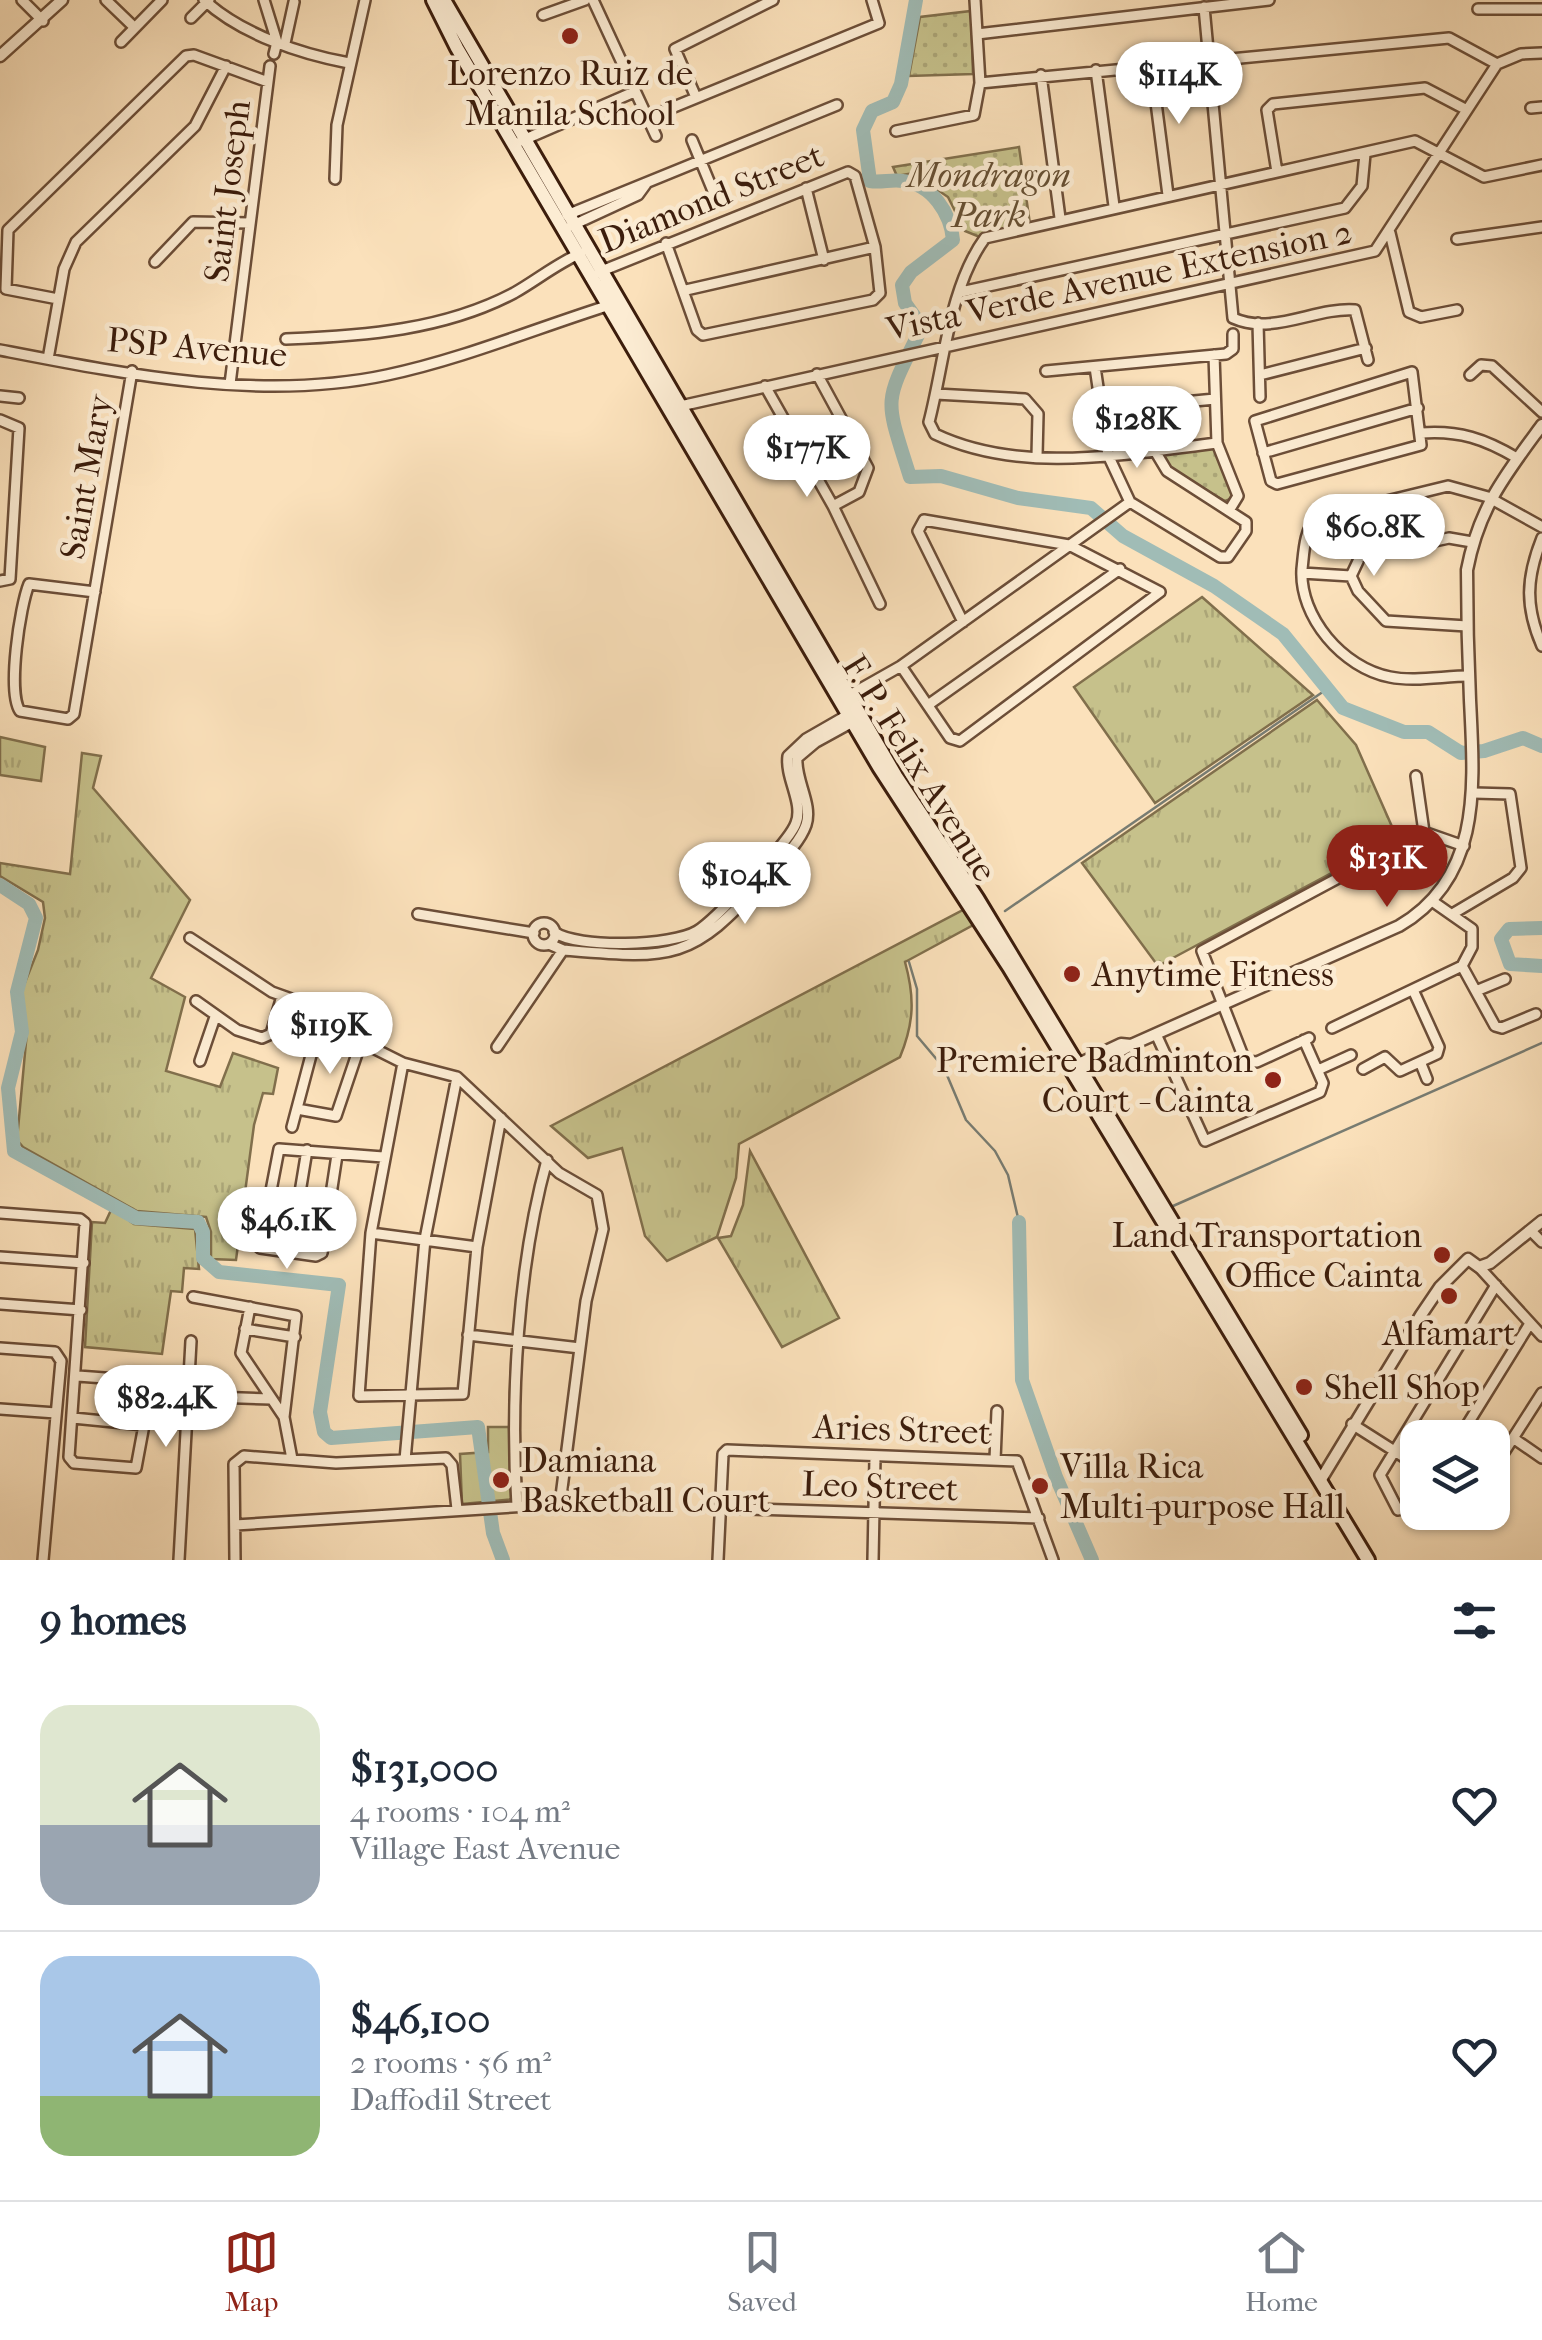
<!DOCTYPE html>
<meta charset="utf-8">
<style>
body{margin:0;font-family:"IM FELL French Canon",serif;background:#f2f2f3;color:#1f2937;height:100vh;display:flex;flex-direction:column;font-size:38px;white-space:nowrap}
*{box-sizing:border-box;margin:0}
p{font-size:32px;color:#747a83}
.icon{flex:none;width:55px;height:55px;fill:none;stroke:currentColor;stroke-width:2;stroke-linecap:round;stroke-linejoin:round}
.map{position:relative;height:1560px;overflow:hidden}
.side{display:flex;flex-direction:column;background:#fff;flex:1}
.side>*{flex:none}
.buttons{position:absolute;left:1400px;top:1420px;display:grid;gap:20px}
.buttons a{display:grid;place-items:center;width:110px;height:110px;border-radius:20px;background:#fff;box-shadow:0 2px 8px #0004;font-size:50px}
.price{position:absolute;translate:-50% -85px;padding:0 22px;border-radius:35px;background:#fff;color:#222;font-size:32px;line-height:65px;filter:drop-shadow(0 2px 5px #0008)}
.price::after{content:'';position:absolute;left:50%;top:60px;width:30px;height:22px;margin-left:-15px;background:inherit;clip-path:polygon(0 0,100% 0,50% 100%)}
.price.on{background:#8f2418;color:#fff}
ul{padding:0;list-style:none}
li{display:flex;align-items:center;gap:30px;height:250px;padding:0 40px}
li+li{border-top:2px solid #e0e1e3}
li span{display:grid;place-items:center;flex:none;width:280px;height:200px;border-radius:30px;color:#555}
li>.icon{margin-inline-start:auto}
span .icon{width:120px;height:120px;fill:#fffc;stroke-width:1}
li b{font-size:42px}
h2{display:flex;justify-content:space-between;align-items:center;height:120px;padding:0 40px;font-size:42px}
.menu{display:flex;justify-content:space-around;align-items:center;height:140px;border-top:2px solid #e0e1e3;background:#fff;font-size:28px;color:#747a83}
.menu a{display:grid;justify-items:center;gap:5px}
.menu .on{color:#8f2418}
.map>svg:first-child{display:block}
.grass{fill:url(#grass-tufts);stroke:#816f4c;stroke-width:2.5}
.park{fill:url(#park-dots);stroke:#816f4c;stroke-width:2.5}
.pitch{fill:#c6c18b;stroke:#816f4c;stroke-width:2.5}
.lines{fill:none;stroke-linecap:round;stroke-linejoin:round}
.stream{stroke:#787c72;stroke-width:2.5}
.river{stroke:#a0bcb6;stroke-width:14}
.minor-casing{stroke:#6c4e38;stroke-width:14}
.tertiary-casing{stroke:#6c4e38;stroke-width:15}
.secondary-casing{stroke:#3c1d0c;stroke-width:18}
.minor{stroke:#fcecd3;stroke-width:9}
.tertiary{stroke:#fcecd3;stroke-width:10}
.secondary{stroke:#fcecd3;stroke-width:12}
.poi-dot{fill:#8f2418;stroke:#fcecd3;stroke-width:4}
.labels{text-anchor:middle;stroke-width:9;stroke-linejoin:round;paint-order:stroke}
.poi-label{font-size:35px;fill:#3c1d0c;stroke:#fcecd3;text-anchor:start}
.park-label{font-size:35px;font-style:italic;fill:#654e32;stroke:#fcecd3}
.street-label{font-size:35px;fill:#3c1d0c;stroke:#fcecd3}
</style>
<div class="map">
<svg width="1542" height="1560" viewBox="0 0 1542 1560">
<defs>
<pattern id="grass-tufts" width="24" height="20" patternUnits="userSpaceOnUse" patternTransform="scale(2.5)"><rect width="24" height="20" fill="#c6c18b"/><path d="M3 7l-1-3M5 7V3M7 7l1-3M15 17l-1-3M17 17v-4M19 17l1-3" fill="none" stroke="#aba577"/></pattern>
<pattern id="park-dots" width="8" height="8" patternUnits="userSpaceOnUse" patternTransform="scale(2.5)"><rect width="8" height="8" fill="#c6c18b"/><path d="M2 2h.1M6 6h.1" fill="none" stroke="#aba577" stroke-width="1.8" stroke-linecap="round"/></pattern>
</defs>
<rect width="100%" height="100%" fill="#fbe1bb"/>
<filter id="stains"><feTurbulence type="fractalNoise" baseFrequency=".002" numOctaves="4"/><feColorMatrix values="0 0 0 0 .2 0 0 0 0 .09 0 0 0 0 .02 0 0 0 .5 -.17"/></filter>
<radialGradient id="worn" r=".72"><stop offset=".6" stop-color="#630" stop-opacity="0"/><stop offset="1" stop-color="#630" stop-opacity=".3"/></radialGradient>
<path class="grass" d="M1202,597L1313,695L1155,803L1074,687Z
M1317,700L1356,745L1397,838L1158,966L1082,863Z
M0,737L45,747L41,781L0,775Z
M82,753L101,756L93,788L190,900L151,978L185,997L166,1071L220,1087L233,1053L278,1068L273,1094L263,1093L254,1125L236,1260L211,1259V1232L206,1217L137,1211L23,1147L17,1140L27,1031L20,995L38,950L45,918L43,902L0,876V863L70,874Z
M965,909L975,924L905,962C915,998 914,1023 900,1057L739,1144L736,1178L717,1237L667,1261L645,1236L622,1148L588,1158L551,1126Z
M750,1151L839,1318L782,1347L718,1238L731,1236L743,1205Z
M112,1208L134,1224L195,1229L199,1269L184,1268L182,1292L171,1291L162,1354L85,1347L92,1222L105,1223Z"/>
<path class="park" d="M971,11L973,74L909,76L920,17Z
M1019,147L1030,224L982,238L965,231L948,197L913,173L897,176L893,167Z
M1215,445L1233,498L1225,501L1171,470L1159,453Z"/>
<path class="pitch" d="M488,1427H509L514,1499L462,1504L460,1454L488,1452Z"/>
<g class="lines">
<path class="stream" d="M1005,911L1327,689
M909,962L917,989V1036L944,1068L966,1120L995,1151L1008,1175L1019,1222
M1173,1206L1542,1043"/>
<path class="river" d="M916,0L901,84L893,102L872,111L863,130L870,181C881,183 892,179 903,181C932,184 951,214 953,240L911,272L902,285L905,303L922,327C883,406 884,394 910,477L941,476L1018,498L1091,508L1123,536L1214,586L1283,634L1343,708L1404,732H1428L1461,753L1484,751L1523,738L1542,746
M0,885L29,904L36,918L17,992L22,1032L8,1088L14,1151L136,1218L198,1222L203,1232V1258L219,1272L339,1285L320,1412L324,1432L331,1438L478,1427L493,1533L503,1560
M1542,928L1509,929L1501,939L1510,964L1542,966
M1019,1222L1022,1380L1056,1477L1092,1560"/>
<g class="minor-casing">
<path id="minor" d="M22,0L43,21
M106,0L134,27
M204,0C241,34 300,54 349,63
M264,0L277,42L274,54
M593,0L656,136
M1204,7L1233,318C1273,336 1315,307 1355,310L1368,360
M1478,9H1542
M543,15L585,0
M191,18L209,0
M977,34L1269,0
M121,42L162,0
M285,43L294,2
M1151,64L1168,195
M1096,70L1114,206
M1041,75L1060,218
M980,83L1449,38L1497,64
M695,95L675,49L773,0
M1531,108L1542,107
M647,118L879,23L872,0
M896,131L974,115L980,83L975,0
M692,140L713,191
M521,141L634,92
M1277,172L1267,110L1273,104L1425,88L1467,110
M335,179L337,125L365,0
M806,188L824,260
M567,215L837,105
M571,226L638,195L646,184
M1390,233L1409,312L1421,317L1457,310
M1457,239L1542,227
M155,262L193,222L250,223
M599,272L848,172L855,176L875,247L880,293L873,300L703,335L697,330L666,243
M686,290L875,247
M961,292L1345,208L1362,186L1365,154
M58,299L6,289L8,230L186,56L194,55L268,82
M1258,323L1260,397
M286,339C364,336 444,330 514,293C537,280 556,264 581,253
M0,350C124,374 261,402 387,375C463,359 539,327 613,304
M1214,355L1217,443L1238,496L1230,509
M48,359L64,269L76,242L195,126L226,66
M1095,367L1108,455L1130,502L1220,557H1228L1246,531V522L1167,471L1155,451
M1046,371L1226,354L1233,349V334
M1412,372L1421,445L1277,484L1271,481L1255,421Z
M817,374L868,468L859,492L833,506
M1260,375L1366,348
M1470,375L1481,365L1492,366L1542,412
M230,384L270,66
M765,386L833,506L880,604
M936,394L1025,399L1038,414L1037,456
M0,396L19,398
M676,407L1375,251L1497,64L1521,54L1542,53
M1101,410L1215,399
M0,420L19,428L10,579L0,581
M1421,433C1459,430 1485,439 1517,458
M1217,443C1126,454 1021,475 935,434L929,422C944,365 949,287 985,238L1415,141L1484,177L1542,165
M1263,453L1418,408
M1542,538C1526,578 1525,607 1542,646
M1302,573L1351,576
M95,592L29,584C20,606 7,692 20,711L68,719L74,714C94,599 113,485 132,371
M1467,626L1386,621L1358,591L1351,576L1360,557L1449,538L1472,542
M901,666L950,738L960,741L1160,592L1069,545L924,520L918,531L963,622
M1469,676C1444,676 1414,682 1390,677C1343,668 1299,617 1302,569C1304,552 1304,530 1317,518L1448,486L1488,497L1542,527
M848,696L901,666L1130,502
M928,705L1120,569
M1416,776L1424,832
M1454,913L1513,878L1521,868L1510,794L1474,793
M418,914L534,933
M533 934a11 11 0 1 1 22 0a11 11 0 1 1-22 0Z
M554,932C578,949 672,946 697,931C714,921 790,841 796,823C804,803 785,778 788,756L806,739L853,712
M190,938L272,992L359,1023L361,1042L403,1063L457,1077L559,1173L597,1195L603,1229L586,1301L560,1504L235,1525
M549,944L563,950C670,959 691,963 764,879C777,864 799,845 806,825C813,804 795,780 797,758L816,742L856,720
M1462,966L1495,1026L1502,1028L1536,1014
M1476,991L1505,979
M196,1001L237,1030L262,1038L271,1034L282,996
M1332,1028L1462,966L1472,947V929L1432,901
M1156,1034L1205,1141L1320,1092L1323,1083L1304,1040
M1309,1038L1257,1062L1245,1061L1202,951L1424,832L1464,846
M497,1047L563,950
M200,1061L215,1017
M403,1063L371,1233L359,1396L463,1394L477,1247L501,1118
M1421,1064L1427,1079
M1363,1069L1385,1057L1400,1071L1437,1054L1439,1047L1414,992
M1318,1070L1351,1055
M297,1109L336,1116L361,1042
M292,1127L323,1010
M337,1155L322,1253L316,1256L260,1248L279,1149L383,1157
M0,1213L80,1219L85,1223L69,1457L74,1463L136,1468L144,1425L143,1388L131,1380L78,1376
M1531,1231L1542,1242
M371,1233L477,1247
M290,1253L307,1150
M0,1257L84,1263
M1479,1267L1542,1336
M193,1297L296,1316L284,1417
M0,1304L81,1310
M250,1307L241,1353L284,1417L292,1459
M245,1329L295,1337
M468,1335L580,1348
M0,1348L55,1352L61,1361L43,1560
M213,1397L271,1399
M0,1409L56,1413
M73,1418L144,1425
M144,1421L187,1424
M1352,1424L1418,1466
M1459,1438L1529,1325
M1513,1438L1542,1458
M405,1460L425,1239L457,1077
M995,1460L997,1411
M1492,1471L1542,1393
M517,1506C510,1398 518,1265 547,1160
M720,1508L1039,1518
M1398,1510L1380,1475L1496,1285
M179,1560L191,1341
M235,1560L234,1464L244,1456L336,1463L446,1458L452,1465L457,1509
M718,1560L723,1454L727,1450L1017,1461L1053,1560
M873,1560L875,1457"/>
</g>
<g class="tertiary-casing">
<path id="tertiary" d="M0,56L62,0
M1072,1067L1121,1044L1131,1045
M1078,1075L1131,1045L1399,926C1483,877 1474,784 1470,700C1468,657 1467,613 1467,570C1479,507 1506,474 1542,425
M1320,1481L1421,1315L1440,1287L1468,1259L1479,1267L1490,1263L1542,1221"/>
</g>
<g class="secondary-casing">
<path id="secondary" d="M433,0L457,48L879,767L1009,967L1368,1560
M444,0L896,776L977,898L1301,1435"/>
</g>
<use href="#minor" class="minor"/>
<use href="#tertiary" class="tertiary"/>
<use href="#secondary" class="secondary"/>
</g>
<g class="poi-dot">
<circle cx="570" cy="36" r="10"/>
<circle cx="1072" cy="974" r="10"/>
<circle cx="1273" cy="1080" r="10"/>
<circle cx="1442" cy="1255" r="10"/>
<circle cx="1449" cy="1296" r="10"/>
<circle cx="1304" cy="1387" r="10"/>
<circle cx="501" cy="1480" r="10"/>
<circle cx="1040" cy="1486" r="10"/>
</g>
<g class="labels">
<g class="poi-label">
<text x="570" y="85" text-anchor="middle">Lorenzo Ruiz de<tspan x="570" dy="40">Manila School</tspan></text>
<text x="1092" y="986">Anytime Fitness</text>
<text x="1253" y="1072" text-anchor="end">Premiere Badminton<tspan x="1253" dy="40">Court - Cainta</tspan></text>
<text x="1422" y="1247" text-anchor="end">Land Transportation<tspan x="1422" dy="40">Office Cainta</tspan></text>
<text x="1449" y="1345" text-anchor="middle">Alfamart</text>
<text x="1324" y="1399">Shell Shop</text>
<text x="521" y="1472">Damiana<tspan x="521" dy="40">Basketball Court</tspan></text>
<text x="1060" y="1478">Villa Rica<tspan x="1060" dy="40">Multi-purpose Hall</tspan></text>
</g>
<g class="park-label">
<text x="989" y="187">Mondragon<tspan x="989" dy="40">Park</tspan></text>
</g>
<g class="street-label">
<text transform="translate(227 191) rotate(-83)" y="12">Saint Joseph</text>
<text transform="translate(711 198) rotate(-22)" y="12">Diamond Street</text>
<text transform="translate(1119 280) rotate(-12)" y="12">Vista Verde Avenue Extension 2</text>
<text transform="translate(197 347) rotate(5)" y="12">PSP Avenue</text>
<text transform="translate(86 477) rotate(-80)" y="12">Saint Mary</text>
<text transform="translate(920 768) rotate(58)" y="12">F. P. Felix Avenue</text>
<text transform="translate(902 1429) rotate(2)" y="12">Aries Street</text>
<text transform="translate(880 1486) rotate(2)" y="12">Leo Street</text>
</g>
</g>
<rect width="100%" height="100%" filter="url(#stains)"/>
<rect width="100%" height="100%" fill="url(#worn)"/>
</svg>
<div class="buttons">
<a><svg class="icon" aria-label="layers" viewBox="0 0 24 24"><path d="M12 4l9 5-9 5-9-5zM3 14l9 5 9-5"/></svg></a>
</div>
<b class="price" style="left:1179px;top:127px">$114K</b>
<b class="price" style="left:1137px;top:471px">$128K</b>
<b class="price" style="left:807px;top:500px">$177K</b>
<b class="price" style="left:1374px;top:579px">$60.8K</b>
<b class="price on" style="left:1387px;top:910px">$131K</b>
<b class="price" style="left:745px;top:927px">$104K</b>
<b class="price" style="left:330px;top:1077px">$119K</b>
<b class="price" style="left:287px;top:1272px">$46.1K</b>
<b class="price" style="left:166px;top:1450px">$82.4K</b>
</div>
<section class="side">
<h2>9 homes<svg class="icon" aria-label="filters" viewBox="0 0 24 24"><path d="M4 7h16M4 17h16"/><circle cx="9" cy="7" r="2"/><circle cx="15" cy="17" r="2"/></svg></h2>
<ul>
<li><span style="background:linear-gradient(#dfe7d0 60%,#9aa5b1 0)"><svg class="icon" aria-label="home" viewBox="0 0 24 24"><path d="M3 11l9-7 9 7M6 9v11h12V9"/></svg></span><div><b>$131,000</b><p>4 rooms · 104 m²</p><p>Village East Avenue</p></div><svg class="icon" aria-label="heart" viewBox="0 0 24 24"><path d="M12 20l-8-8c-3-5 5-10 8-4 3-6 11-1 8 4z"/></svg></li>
<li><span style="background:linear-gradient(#a9c7e8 70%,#8fb573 0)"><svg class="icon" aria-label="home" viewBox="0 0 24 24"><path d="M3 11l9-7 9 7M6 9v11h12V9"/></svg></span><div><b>$46,100</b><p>2 rooms · 56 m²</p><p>Daffodil Street</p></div><svg class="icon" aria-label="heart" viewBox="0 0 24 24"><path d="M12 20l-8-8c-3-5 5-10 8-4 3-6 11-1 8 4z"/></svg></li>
</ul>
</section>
<nav class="menu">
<a class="on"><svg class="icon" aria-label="map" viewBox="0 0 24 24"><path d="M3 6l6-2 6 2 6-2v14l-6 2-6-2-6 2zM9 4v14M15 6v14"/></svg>Map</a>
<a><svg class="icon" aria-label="saved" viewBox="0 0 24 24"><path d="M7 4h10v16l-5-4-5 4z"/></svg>Saved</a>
<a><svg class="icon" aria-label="home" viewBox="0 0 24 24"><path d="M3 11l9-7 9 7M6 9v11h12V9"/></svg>Home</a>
</nav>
